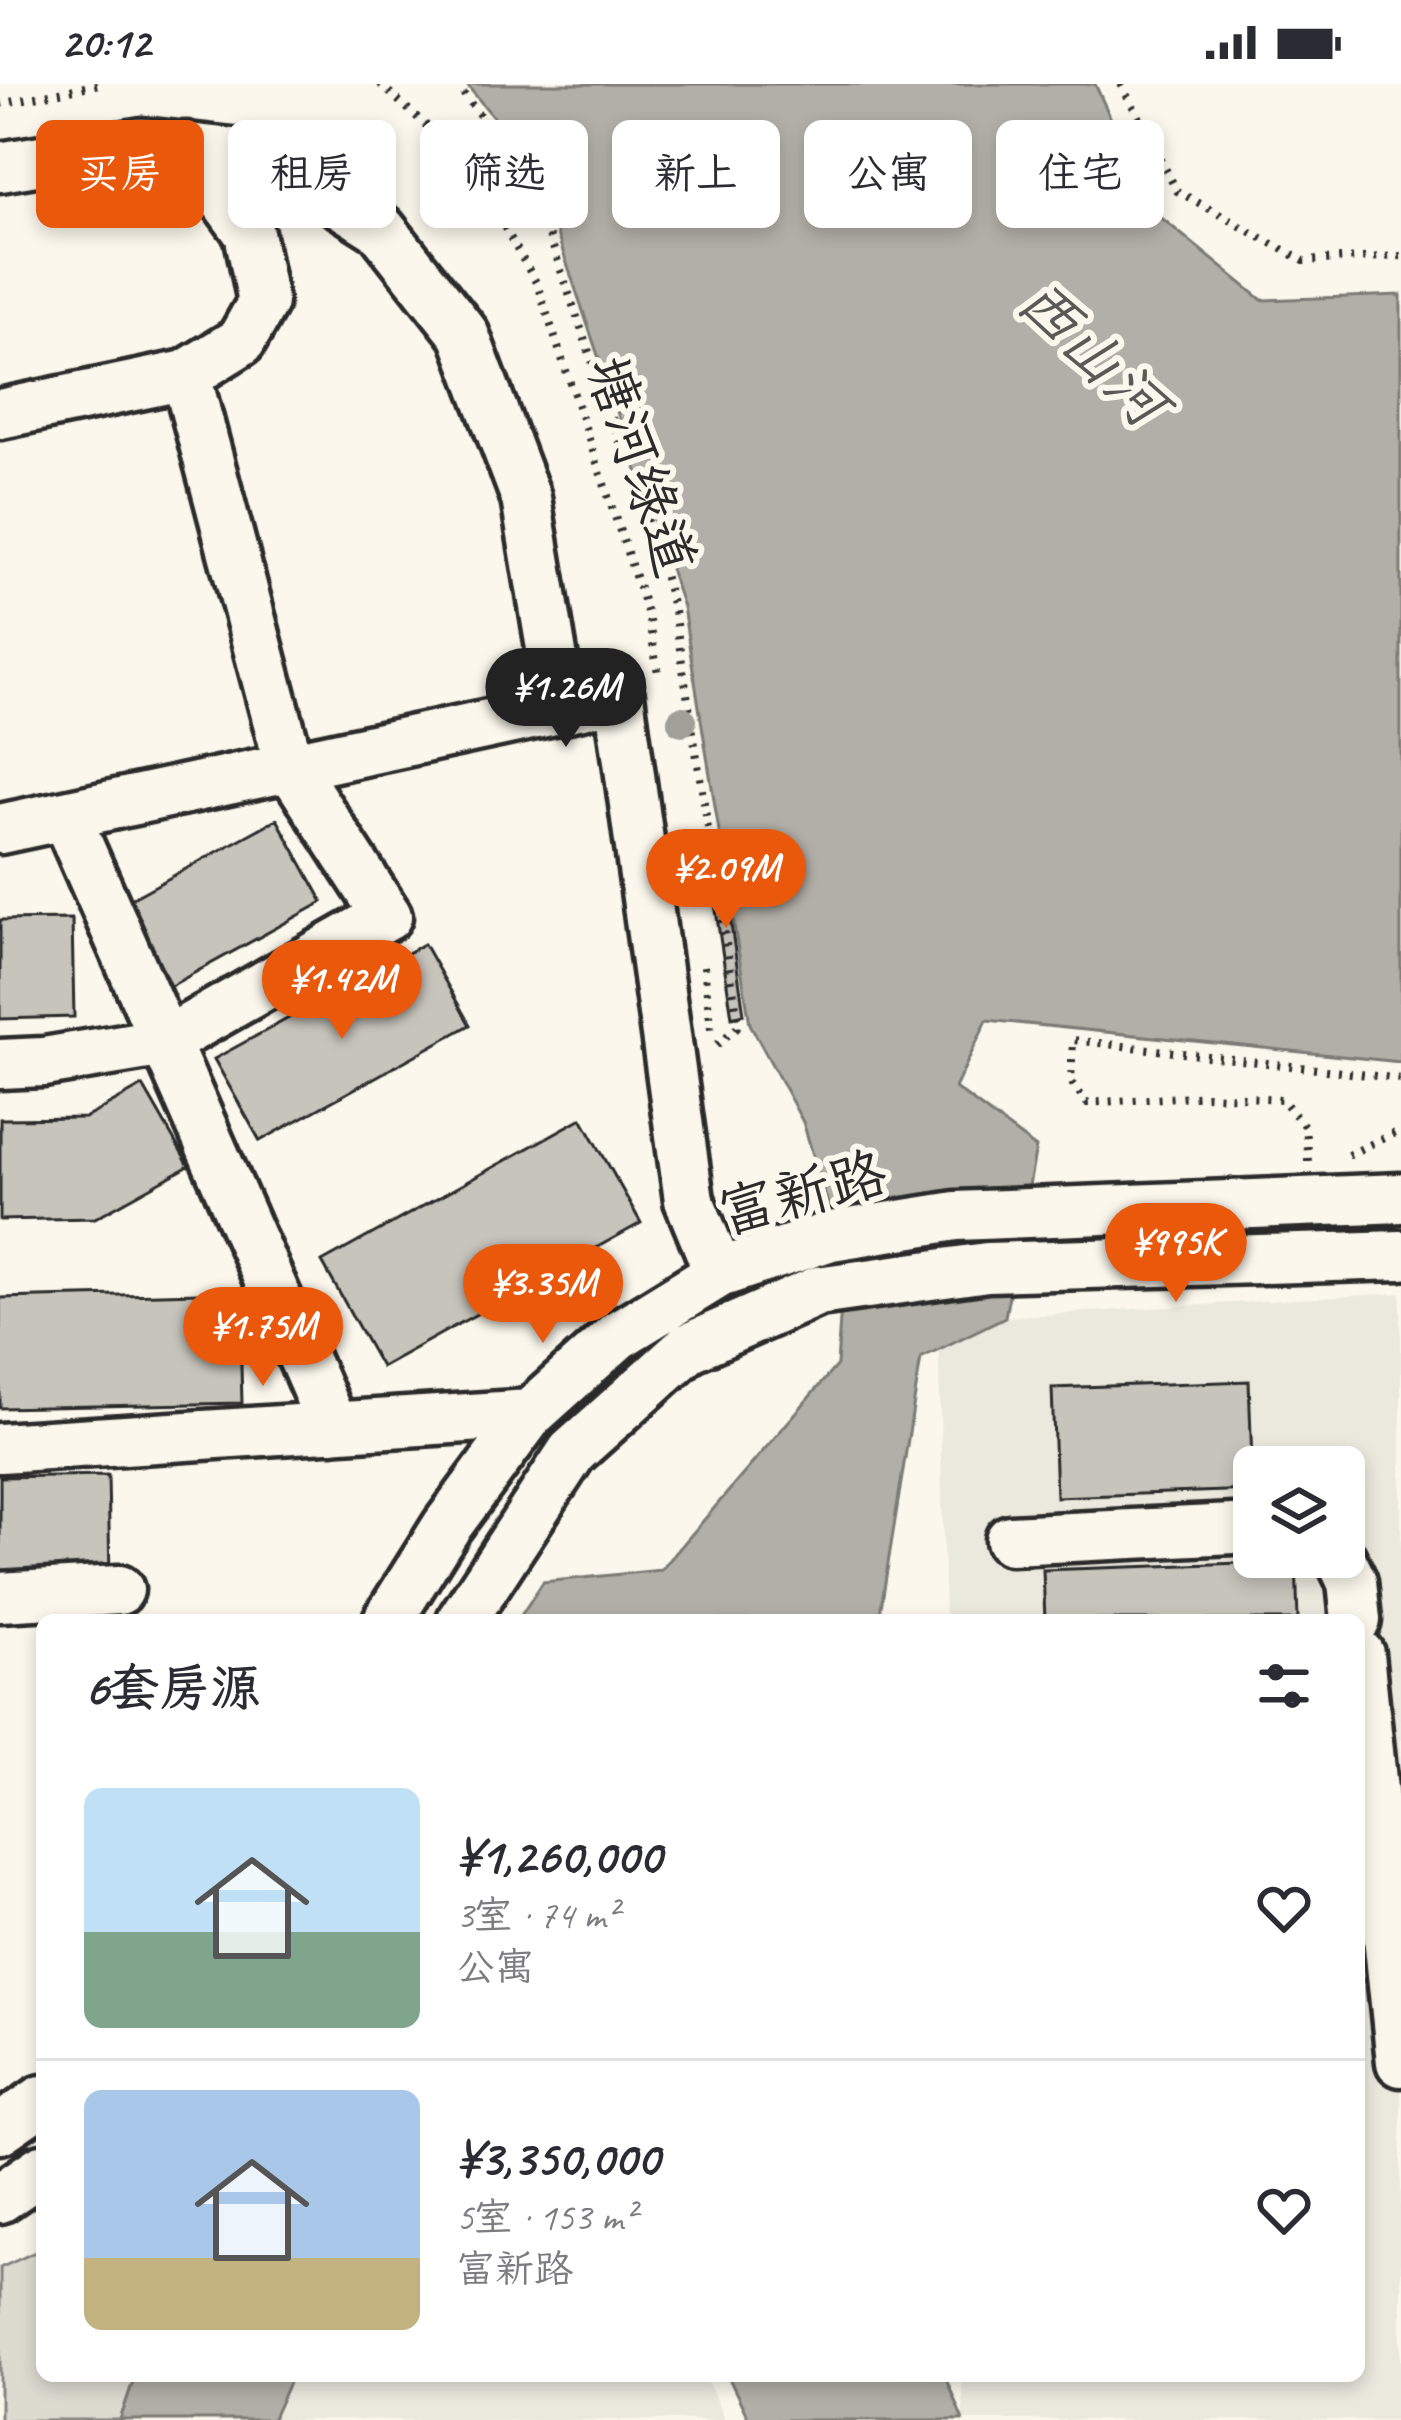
<!DOCTYPE html>
<html lang="zh">
<meta charset="utf-8">
<style>
body{margin:0;font-family:Caveat,"LXGW WenKai TC",sans-serif;background:#f2f2f3;color:#2b2b33;height:100vh;display:flex;flex-direction:column;font-size:45px;white-space:nowrap}
*{box-sizing:border-box;margin:0}
p{font-size:39px;color:#7c7c81}
.icon{flex:none;width:66px;height:66px;fill:none;stroke:currentColor;stroke-width:2;stroke-linecap:round;stroke-linejoin:round}
.map{position:relative;flex:1;overflow:hidden}
.side{position:absolute;left:36px;top:1530px;width:1329px;height:768px;display:flex;flex-direction:column;background:#fff;border-radius:18px;box-shadow:0 6px 18px #0003}
.side>*{flex:none}
.hud{position:absolute;left:36px;top:36px;width:1329px;height:108px;display:flex;gap:24px}
.tools{position:absolute;left:1233px;top:1362px;display:grid;gap:24px}
.tools a{display:grid;place-items:center;width:132px;height:132px;border-radius:18px;background:#fff;box-shadow:0 6px 18px #0003;font-size:60px}
.price{position:absolute;translate:-50% -102px;padding:0 27px;border-radius:42px;background:#ea580c;color:#fff;font-size:39px;line-height:78px;filter:drop-shadow(0 3px 6px #0008)}
.price::after{content:'';position:absolute;left:50%;top:72px;width:36px;height:27px;margin-left:-18px;background:inherit;clip-path:polygon(0 0,100% 0,50% 100%)}
.price.selected{background:#222;color:#fff}
ul{padding:0;list-style:none}
li{display:flex;align-items:center;gap:36px;height:300px;padding:0 48px}
li+li{border-top:3px solid #e1e1e2}
li span{display:grid;place-items:center;flex:none;width:336px;height:240px;border-radius:18px;color:#555}
li>.icon{margin-inline-start:auto}
span .icon{width:144px;height:144px;fill:#fffc;stroke-width:1}
li b{font-size:51px}
h2{display:flex;justify-content:space-between;align-items:center;height:144px;padding:0 48px;font-size:51px}
.chip{padding:0 42px;border-radius:18px;background:#fff;box-shadow:0 6px 18px #0003;font-size:42px;line-height:108px}
.chip.selected{background:#ea580c;color:#fff}
.status{display:flex;justify-content:space-between;align-items:center;height:84px;padding:0 60px;background:#fff;direction:ltr}
.status svg{height:33px;fill:currentColor}
.map>svg:first-child{display:block}
.built{fill:#ebe8de;fill-rule:evenodd}
.green{fill:#dddad0;stroke:#84827e;stroke-width:3}
.water{fill:#b1afa7;stroke:#7b7a75;stroke-width:3}
.building{fill:#c7c4bc;stroke:#2b2b2b;stroke-width:3}
.lines{fill:none;stroke-linecap:round;stroke-linejoin:round}
.minor-casing{stroke:#2b2b2b;stroke-width:57}
.path{stroke:#2b2b2b;stroke-width:8;stroke-dasharray:3 9;stroke-linecap:butt}
.minor{stroke:#fbf7ec;stroke-width:48}
.tree{fill:#a19f98}
.labels{text-anchor:middle;stroke-width:12;stroke-linejoin:round;paint-order:stroke}
.street-label{font-size:57px;fill:#2b2b2b;stroke:#fbf7ec}
.water-label{font-size:60px;font-style:italic;fill:#5a5956;stroke:#fbf7ec}
</style>
<div class="status"><b>20:12</b><svg viewBox="0 0 49 12"><path d="M0 12V9h3v3zM5 12V6h3v6zM10 12V3h3v9zM15 12V0h3v12zM26 1h20v11H26zM47 4h2v5h-2z"/></svg></div>
<div class="map">
<svg width="1401" height="2336" viewBox="0 0 1401 2336">
<rect width="100%" height="100%" fill="#fbf7ec"/>
<filter id="ink" filterUnits="userSpaceOnUse"><feTurbulence type="fractalNoise" baseFrequency=".00833" numOctaves="2"/><feDisplacementMap in="SourceGraphic" scale="24" xChannelSelector="R" yChannelSelector="G"/><feConvolveMatrix kernelMatrix="1 2 1 2 8 2 1 2 1" color-interpolation-filters="sRGB"/></filter>
<g filter="url(#ink)">
<path class="built" d="M1401,1209V2336H963L962,2292H1359V1536H945L938,1237ZM1254,1383H1344V1473H1254Z
M288,2292H705L725,2336H270Z"/>
<path class="green" d="M42,2165V2292H135L120,2336H0V2184Z"/>
<path class="water" d="M466,0H1095L1153,127L1262,216L1401,211V978L987,936L955,1004L1036,1064L1005,1233L921,1274L879,1536H518L543,1498L661,1486L837,1281L844,1173L803,1038L750,940L683,523L534,82Z
M135,2292H292L272,2336H120Z
M728,2292H945L963,2336H749Z"/>
<path class="building" d="M277,735L323,818L167,904L120,821Z
M720,764L744,930L732,933L707,767Z
M72,835L74,933L0,935V836Z
M424,860L470,941L260,1057L214,975Z
M143,1002L189,1082L95,1134L0,1136V1035L85,1034Z
M582,1034L641,1139L381,1283L322,1178Z
M239,1208L242,1319L0,1324V1214Z
M1249,1297L1253,1406L1056,1413L1052,1304Z
M108,1391L110,1493L0,1496V1393Z
M1296,1477L1298,1536H1045L1043,1486Z"/>
<g class="lines">
<g class="minor-casing">
<path id="minor" d="M0,83L142,59L232,69L294,90L381,145L464,250L526,414L561,624
M186,291L241,257L263,218L249,149L186,63
M0,330L186,291L289,680L387,832L165,958L333,1343
M0,745L619,612L689,1116L719,1189
M0,980L44,978L165,958L67,735
M0,1364L530,1330
M1010,1456L1254,1444
M1340,1473L1352,1498L1356,1536
M0,1513L119,1506
M388,1536L447,1442L530,1330L618,1251L719,1189L831,1152L956,1132L1401,1114
M462,1536L572,1368L688,1264L818,1207L987,1183L1401,1171
M1359,1570L1401,1978
M0,2045L42,2016
M0,2114L42,2085"/>
</g>
<path class="path" d="M380,0L467,78L537,200L648,531L659,595
M456,0L531,99L659,472L674,527L736,923L737,943L711,966
M1121,0L1177,107L1304,177L1401,172
M0,20L100,0
M704,882L711,945
M1348,1071L1401,1046
M1308,1077L1305,1043L1282,1015L1208,1011L1087,1019L1071,998L1073,956L1401,995"/>
<use href="#minor" class="minor"/>
</g>
<circle class="tree" cx="682" cy="637" r="15"/>
</g>
<g class="labels">
<g class="street-label">
<text transform="translate(642 381) rotate(71)" y="20">塘河绿道</text>
<text transform="translate(802 1108) rotate(-15)" y="20">富新路</text>
</g>
<g class="water-label">
<text transform="translate(1093 268) rotate(44)" y="21">西山河</text>
</g>
</g>
</svg>
<div class="tools">
<a><svg class="icon" aria-label="layers" viewBox="0 0 24 24"><path d="M12 4l9 5-9 5-9-5zM3 14l9 5 9-5"/></svg></a>
</div>
<b class="price selected" style="left:566px;top:666px">¥1.26M</b>
<b class="price" style="left:726px;top:847px">¥2.09M</b>
<b class="price" style="left:342px;top:958px">¥1.42M</b>
<b class="price" style="left:1176px;top:1221px">¥995K</b>
<b class="price" style="left:543px;top:1262px">¥3.35M</b>
<b class="price" style="left:263px;top:1305px">¥1.75M</b>
<div class="hud">
<a class="chip selected">买房</a>
<a class="chip">租房</a>
<a class="chip">筛选</a>
<a class="chip">新上</a>
<a class="chip">公寓</a>
<a class="chip">住宅</a>
</div>
<section class="side">
<h2>6套房源<svg class="icon" aria-label="filters" viewBox="0 0 24 24"><path d="M4 7h16M4 17h16"/><circle cx="9" cy="7" r="2"/><circle cx="15" cy="17" r="2"/></svg></h2>
<ul>
<li><span style="background:linear-gradient(#bfe0f5 60%,#7fa58c 0)"><svg class="icon" aria-label="home" viewBox="0 0 24 24"><path d="M3 11l9-7 9 7M6 9v11h12V9"/></svg></span><div><b>¥1,260,000</b><p>3室 · 74 m²</p><p>公寓</p></div><svg class="icon" aria-label="heart" viewBox="0 0 24 24"><path d="M12 20l-8-8c-3-5 5-10 8-4 3-6 11-1 8 4z"/></svg></li>
<li><span style="background:linear-gradient(#a9c7e8 70%,#c2b280 0)"><svg class="icon" aria-label="home" viewBox="0 0 24 24"><path d="M3 11l9-7 9 7M6 9v11h12V9"/></svg></span><div><b>¥3,350,000</b><p>5室 · 153 m²</p><p>富新路</p></div><svg class="icon" aria-label="heart" viewBox="0 0 24 24"><path d="M12 20l-8-8c-3-5 5-10 8-4 3-6 11-1 8 4z"/></svg></li>
</ul>
</section>
</div>
